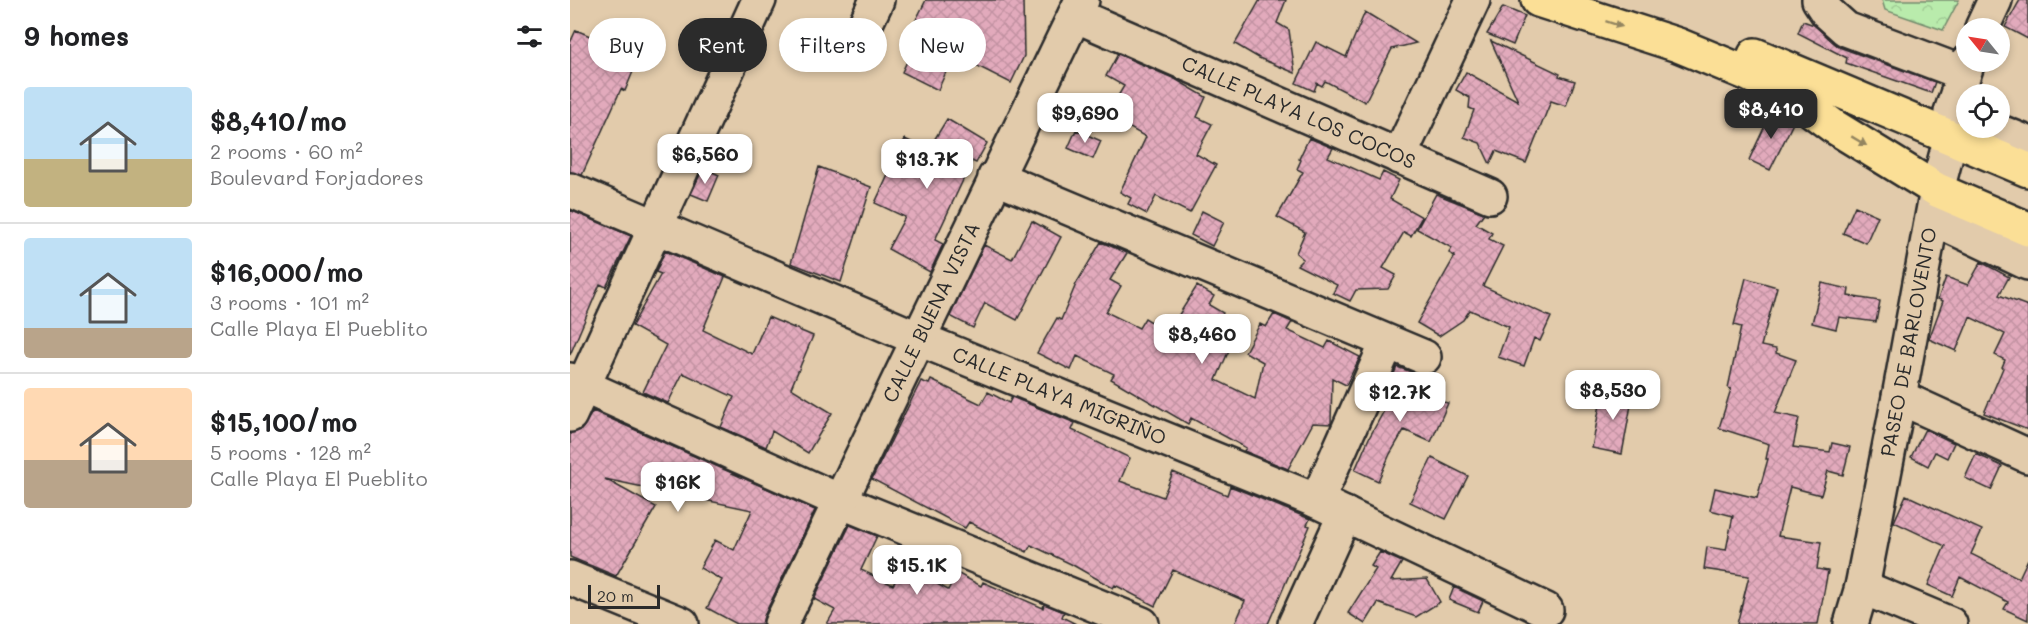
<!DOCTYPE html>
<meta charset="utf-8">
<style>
body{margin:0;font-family:Mali,sans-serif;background:#f6f6f6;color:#202124;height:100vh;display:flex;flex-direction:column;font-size:22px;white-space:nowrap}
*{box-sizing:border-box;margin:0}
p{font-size:20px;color:#757577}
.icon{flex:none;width:33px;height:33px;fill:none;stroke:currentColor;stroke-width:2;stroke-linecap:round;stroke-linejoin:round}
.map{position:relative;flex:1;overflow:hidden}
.panel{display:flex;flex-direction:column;background:#fff;width:570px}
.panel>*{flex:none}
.hud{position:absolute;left:18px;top:18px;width:570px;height:54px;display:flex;gap:12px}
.needle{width:39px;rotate:300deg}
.buttons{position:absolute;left:1386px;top:18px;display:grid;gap:12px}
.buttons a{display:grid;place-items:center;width:54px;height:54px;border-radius:50%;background:#fff;box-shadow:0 3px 9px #0003;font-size:30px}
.scale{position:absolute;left:18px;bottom:15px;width:72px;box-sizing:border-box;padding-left:6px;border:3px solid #2b2b2b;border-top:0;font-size:16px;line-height:21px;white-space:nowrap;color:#2b2b2b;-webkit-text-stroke:4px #e2cbab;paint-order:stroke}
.price{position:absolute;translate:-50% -51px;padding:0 14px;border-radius:12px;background:#fff;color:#222;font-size:20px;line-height:39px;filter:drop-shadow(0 2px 3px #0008)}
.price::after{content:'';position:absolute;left:50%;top:36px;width:18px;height:14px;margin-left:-9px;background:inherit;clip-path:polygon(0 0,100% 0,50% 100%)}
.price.active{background:#2b2b2b;color:#fff}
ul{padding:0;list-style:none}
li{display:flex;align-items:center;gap:18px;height:150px;padding:0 24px}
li+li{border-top:2px solid #e0e0e0}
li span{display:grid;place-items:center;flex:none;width:168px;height:120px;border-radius:6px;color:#555}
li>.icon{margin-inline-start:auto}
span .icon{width:72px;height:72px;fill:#fffc;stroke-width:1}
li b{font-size:26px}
h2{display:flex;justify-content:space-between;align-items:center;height:72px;padding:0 24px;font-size:26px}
.pill{padding:0 21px;border-radius:27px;background:#fff;box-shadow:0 3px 9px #0003;font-size:21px;line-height:54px}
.pill.active{background:#2b2b2b;color:#fff}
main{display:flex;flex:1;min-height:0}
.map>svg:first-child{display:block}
.park{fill:url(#park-crowns);stroke:#728b6c;stroke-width:1.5}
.building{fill:url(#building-cross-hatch);stroke:#2b2b2b;stroke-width:1.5}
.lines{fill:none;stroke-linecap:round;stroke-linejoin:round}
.minor-casing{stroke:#2b2b2b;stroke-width:38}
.major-casing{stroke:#2b2b2b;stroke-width:38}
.minor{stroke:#e2cbab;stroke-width:33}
.major{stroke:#fbdf96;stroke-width:33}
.oneway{fill:#938560}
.labels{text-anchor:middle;stroke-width:4.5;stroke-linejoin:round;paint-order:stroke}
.street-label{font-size:20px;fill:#2b2b2b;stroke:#e2cbab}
</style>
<main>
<section class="panel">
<h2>9 homes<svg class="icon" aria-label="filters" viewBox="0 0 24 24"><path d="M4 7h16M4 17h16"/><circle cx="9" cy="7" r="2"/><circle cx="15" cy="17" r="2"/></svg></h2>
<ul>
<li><span style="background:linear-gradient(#bfe0f5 60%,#c2b280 0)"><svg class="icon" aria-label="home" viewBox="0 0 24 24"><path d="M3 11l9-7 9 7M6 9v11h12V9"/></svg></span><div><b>$8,410/mo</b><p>2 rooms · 60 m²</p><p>Boulevard Forjadores</p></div></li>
<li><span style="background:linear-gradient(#bfe0f5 75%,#b9a48a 0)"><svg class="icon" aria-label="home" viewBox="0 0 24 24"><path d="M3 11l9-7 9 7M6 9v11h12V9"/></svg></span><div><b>$16,000/mo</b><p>3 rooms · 101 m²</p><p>Calle Playa El Pueblito</p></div></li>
<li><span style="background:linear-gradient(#ffd9b3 60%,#b9a48a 0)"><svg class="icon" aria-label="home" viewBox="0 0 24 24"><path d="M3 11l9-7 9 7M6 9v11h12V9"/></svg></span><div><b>$15,100/mo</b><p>5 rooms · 128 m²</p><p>Calle Playa El Pueblito</p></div></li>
</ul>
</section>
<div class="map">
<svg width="1458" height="624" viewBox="0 0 1458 624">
<defs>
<pattern id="park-crowns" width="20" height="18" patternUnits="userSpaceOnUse" patternTransform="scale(1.5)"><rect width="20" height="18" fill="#b9ebac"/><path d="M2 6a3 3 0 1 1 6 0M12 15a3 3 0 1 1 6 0" fill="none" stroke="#9fca94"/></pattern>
<pattern id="building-cross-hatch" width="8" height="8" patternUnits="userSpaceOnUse" patternTransform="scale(1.5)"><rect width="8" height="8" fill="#e2aabc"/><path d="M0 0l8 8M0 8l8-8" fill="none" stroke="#c292a2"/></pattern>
</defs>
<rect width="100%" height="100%" fill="#e2cbab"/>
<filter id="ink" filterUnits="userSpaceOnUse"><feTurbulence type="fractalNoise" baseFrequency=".0167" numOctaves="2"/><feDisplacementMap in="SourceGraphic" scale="12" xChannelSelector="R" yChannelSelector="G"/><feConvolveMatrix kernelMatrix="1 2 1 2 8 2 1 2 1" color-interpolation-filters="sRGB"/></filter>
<g filter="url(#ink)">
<path class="park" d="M1312,0H1389L1373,30L1315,10Z"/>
<path class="building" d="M356,0H453L454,56L441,83L384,54L368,90L332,72L350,34L341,30Z
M690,0H716L707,23L719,30L725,73L689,58L665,44Z
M1450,0H1458V39L1435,27Z
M933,7L955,16L943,45L917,34Z
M795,12L846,43L822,49L795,102L755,81L752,86L747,83L744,91L726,83L746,42L776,57Z
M1233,21L1244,25L1269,47L1365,82L1361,93L1276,63L1277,58L1228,33Z
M6,30L69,57L55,91L51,89L12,175L0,172V43Z
M921,41L990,74L989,76L1005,81L996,106L981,101L956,163L926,151L920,164L910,143L894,137L904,110L899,108L900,98L886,90L896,72L948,101Z
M548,54L605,79L636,97L627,117L642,124L626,154L646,165L620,213L586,196L577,214L558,204L561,198L550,192L576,137L546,120L557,101L548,96L554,86L536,76Z
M1202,111L1224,121L1200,170L1179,160Z
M377,119L417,143L406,163L402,161L365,240L373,244L360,272L318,249L335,217L305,203L335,139L358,150Z
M506,130L531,141L523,159L498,148Z
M739,138L763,148L758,157L809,180L813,172L829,180L820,199L852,217L841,236L834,232L813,268L826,275L818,289L786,290L780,301L763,293L767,285L727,265L733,259L726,253L735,232L707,217L733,172L727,169L731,160L729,159Z
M249,167L301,187L271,282L221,263Z
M133,168L149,175L138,201L121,194Z
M866,194L914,213L906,224L922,233L919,239L933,246L913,286L981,317L970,341L964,338L954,366L928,357L939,327L900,310L893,320L869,336L847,323L885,256L879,253L882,248L847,229Z
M1285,206L1308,216L1296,243L1273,233Z
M0,210L61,236L36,287L30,284L0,355Z
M632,211L654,222L642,246L621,235Z
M462,221L491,237L447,320L415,303L403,328L380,316L414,245L442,259Z
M531,242L557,253L540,280L551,286L536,312L569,328L575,318L598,332L627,286L644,296L639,305L653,313L643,332L663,341L646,380L685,399L693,362L675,352L690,324L696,327L704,314L722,322L717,330L755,348L759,341L790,357L776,385L762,378L761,424L743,423L718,469L674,451L676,448L669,444L621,418L618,424L541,379L544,374L507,356L501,370L467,353L487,318L491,320L506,284Z
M95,251L155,277L133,330L182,354L198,317L243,336L221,388L262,413L238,453L202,431L196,447L151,427L164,397L113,373L98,403L73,392L96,345L62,326L91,274L86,272Z
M1411,262L1439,277L1429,295L1458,306V430L1414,413L1433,368L1432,367L1435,360L1425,355L1435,334L1400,317L1386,351L1359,339L1373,301L1368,299L1376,277L1398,285Z
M1176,278L1207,287L1191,346L1206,349V353L1226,360L1205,413L1229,418L1223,447L1260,452L1262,443L1280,447L1273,475L1258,471L1251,495L1220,487L1208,536L1251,542L1247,569L1258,571L1248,624H1167L1179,576L1134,569L1137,547L1156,550L1163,516L1140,510L1145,488L1187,498L1198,459H1196L1199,444L1149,428L1161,389L1158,388L1171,327L1164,325Z
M1252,283L1279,289L1278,296L1310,301L1306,322L1269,317L1266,329L1242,323Z
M827,367L847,374L842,395L878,403L861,442L834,430L820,454L808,481L785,470L799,438L826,389L818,388Z
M361,380L411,404L418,392L439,403L442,397L505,423L502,430L560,458L550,481L593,497L603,472L657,495L660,486L740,519L737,525L740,526L698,624H665L675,601L603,570L585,606L545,585L543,588L501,564L461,545L457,552L399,522L395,528L302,479L351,381L359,384Z
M1033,388L1063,394L1052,454L1022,448Z
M23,411L245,510L194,616L192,624H167L137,608L152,580L130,568L145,540L164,550L182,510L35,479L86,507L46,576L0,557V433L11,430Z
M1355,429L1384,443L1377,458L1365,452L1358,466L1341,457Z
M1406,454L1432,466L1421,490L1395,478Z
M862,458L898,476L876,519L840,502Z
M1336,495L1412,530L1401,554L1449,578L1458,559V620L1434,609L1438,602L1390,577L1382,596L1358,585L1375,546L1324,522Z
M280,525L307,536L291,570L323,585L334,566L378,590L387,573L411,586L413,582L473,608L474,604L494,612L492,617L506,624H257L265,610L244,599Z
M810,552L832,562L821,581L857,579L870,602L846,617L808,603L795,624L778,613L806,569L801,566Z
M884,587L913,601L908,612L879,600Z"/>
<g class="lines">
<g class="minor-casing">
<g id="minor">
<path d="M1249,0L1257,12L1276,29L1393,73"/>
<path id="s1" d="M505,15L920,196"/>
<path d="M295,25L307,0"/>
<path d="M1412,28L1425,0"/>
<path d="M1420,128L1458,143"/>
<path d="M829,157L903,0"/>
<path d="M425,177L854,357"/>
<path id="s2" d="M0,190L349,339L747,501L976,610"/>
<path d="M1363,218L1458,263"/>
<path d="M0,380L270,501L572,624"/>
<path d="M1329,397L1458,456"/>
<path d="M0,415L189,0"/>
<path d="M747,501L817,343"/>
<path d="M0,578L112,624"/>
<path d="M1292,587L1380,624"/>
<path id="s3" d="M211,624L512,0"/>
<path d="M725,624L775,514"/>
<path id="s4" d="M1281,624L1292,587L1329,397L1367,190L1381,137V112L1398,62"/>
</g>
</g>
<g class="major-casing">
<path id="major" d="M968,0L1108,45L1176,73L1224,97L1263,126L1367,190L1458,229
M1185,55L1458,170"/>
</g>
<use href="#minor" class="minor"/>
<use href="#major" class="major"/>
</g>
<defs><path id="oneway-solid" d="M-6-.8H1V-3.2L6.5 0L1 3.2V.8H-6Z" transform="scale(1.5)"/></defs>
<g class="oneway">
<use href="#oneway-solid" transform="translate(1044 24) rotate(18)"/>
<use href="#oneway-solid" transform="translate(1289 141) rotate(31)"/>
</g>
</g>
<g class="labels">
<g class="street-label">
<text dy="7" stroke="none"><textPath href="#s1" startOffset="244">CALLE PLAYA LOS COCOS</textPath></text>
<text dy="7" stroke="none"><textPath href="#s3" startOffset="346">CALLE BUENA VISTA</textPath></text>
<text dy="7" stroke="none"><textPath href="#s4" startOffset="288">PASEO DE BARLOVENTO</textPath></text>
<text dy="7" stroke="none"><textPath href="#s2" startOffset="531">CALLE PLAYA MIGRIÑO</textPath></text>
</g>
</g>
</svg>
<div class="buttons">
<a><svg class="needle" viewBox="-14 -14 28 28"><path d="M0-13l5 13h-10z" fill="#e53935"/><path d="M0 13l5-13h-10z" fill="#757577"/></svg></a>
<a><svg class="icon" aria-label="locate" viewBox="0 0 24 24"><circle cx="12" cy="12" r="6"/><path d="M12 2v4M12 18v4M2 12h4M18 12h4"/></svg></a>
</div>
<div class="scale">20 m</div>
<b class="price active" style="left:1201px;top:140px">$8,410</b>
<b class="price" style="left:515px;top:144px">$9,690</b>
<b class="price" style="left:135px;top:185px">$6,560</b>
<b class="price" style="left:357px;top:190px">$13.7K</b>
<b class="price" style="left:632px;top:365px">$8,460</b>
<b class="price" style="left:1043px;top:421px">$8,530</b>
<b class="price" style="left:830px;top:423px">$12.7K</b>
<b class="price" style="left:108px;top:513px">$16K</b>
<b class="price" style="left:347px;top:596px">$15.1K</b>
<div class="hud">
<a class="pill">Buy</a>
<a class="pill active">Rent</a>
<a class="pill">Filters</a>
<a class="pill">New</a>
</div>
</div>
</main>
